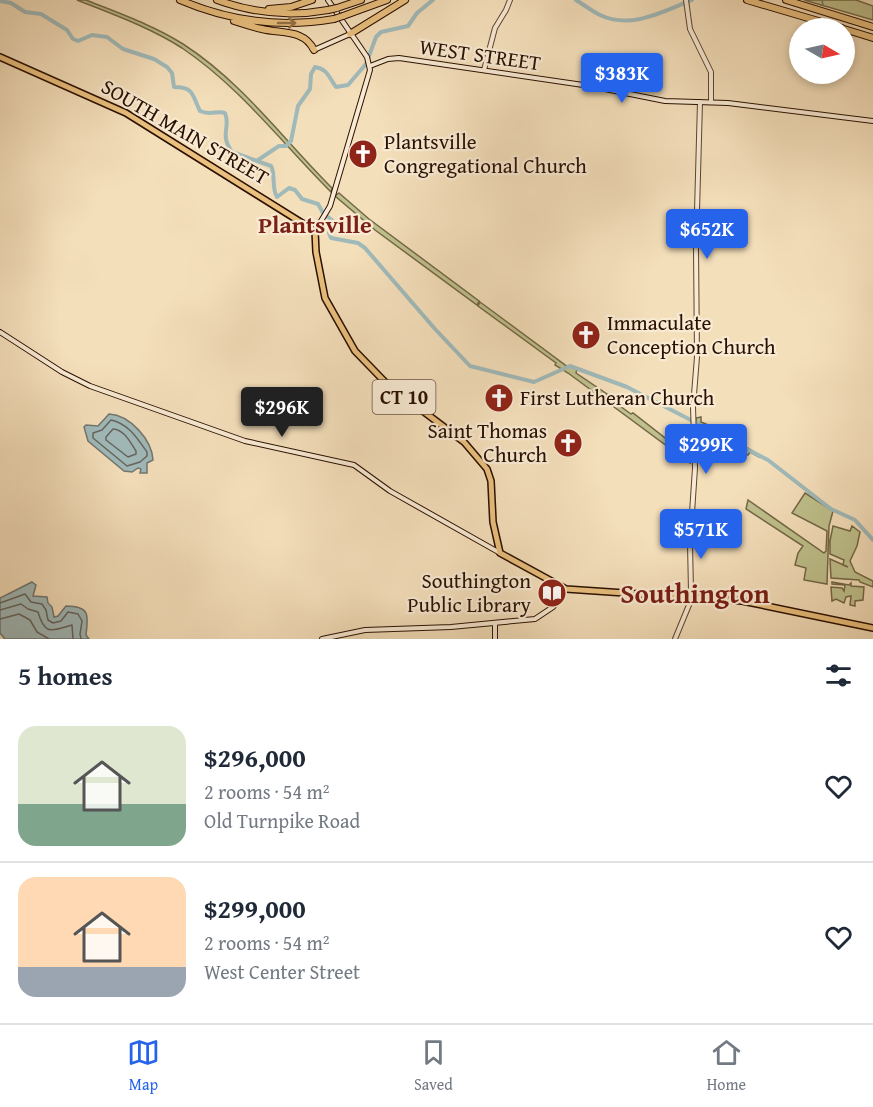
<!DOCTYPE html>
<meta charset="utf-8">
<style>
body{margin:0;font-family:"Gentium Book Plus",serif;background:#f2f2f3;color:#1f2937;height:100vh;display:flex;flex-direction:column;font-size:22px;white-space:nowrap}
*{box-sizing:border-box;margin:0}
p{font-size:20px;color:#747a83}
.icon{flex:none;width:33px;height:33px;fill:none;stroke:currentColor;stroke-width:2;stroke-linecap:round;stroke-linejoin:round}
.map{position:relative;height:639px;overflow:hidden}
.details{display:flex;flex-direction:column;background:#fff;flex:1}
.details>*{flex:none}
.needle{width:39px;rotate:99deg}
.fabs{position:absolute;left:789px;top:18px;display:grid;gap:12px}
.fabs a{display:grid;place-items:center;width:66px;height:66px;border-radius:50%;background:#fff;box-shadow:0 3px 9px #0003;font-size:30px}
.price{position:absolute;translate:-50% -51px;padding:0 14px;border-radius:6px;background:#2563eb;color:#fff;font-size:20px;line-height:39px;filter:drop-shadow(0 2px 3px #0008)}
.price::after{content:'';position:absolute;left:50%;top:36px;width:18px;height:14px;margin-left:-9px;background:inherit;clip-path:polygon(0 0,100% 0,50% 100%)}
.price.active{background:#222;color:#fff}
ul{padding:0;list-style:none}
li{display:flex;align-items:center;gap:18px;height:150px;padding:0 18px}
li+li{border-top:2px solid #e0e1e3}
li span{display:grid;place-items:center;flex:none;width:168px;height:120px;border-radius:18px;color:#555}
li>.icon{margin-inline-start:auto}
span .icon{width:72px;height:72px;fill:#fffc;stroke-width:1}
li b{font-size:26px}
h2{display:flex;justify-content:space-between;align-items:center;height:72px;padding:0 18px;font-size:26px}
.tab-bar{display:flex;justify-content:space-around;align-items:center;height:84px;border-top:2px solid #e0e1e3;background:#fff;font-size:16px;color:#747a83}
.tab-bar a{display:grid;justify-items:center;gap:3px}
.tab-bar .active{color:#2563eb}
.map>svg:first-child{display:block}
.green{fill:#bfc18d;stroke:#746847;stroke-width:1.5}
.water{fill:#a0baba;stroke:#717670;stroke-width:1.5}
.lines{fill:none;stroke-linecap:round;stroke-linejoin:round}
.shore{stroke:#65645e;stroke-width:1.5}
.stream{stroke:#717670;stroke-width:1.5}
.river{stroke:#a0baba;stroke-width:4}
.tertiary-casing{stroke:#5c4330;stroke-width:6}
.secondary-casing{stroke:#2a0f01;stroke-width:6}
.trunk-casing{stroke:#2a0f01;stroke-width:8}
.motorway-casing{stroke:#2a0f01;stroke-width:8}
.tertiary{stroke:#f8ead3;stroke-width:4}
.secondary{stroke:#f8ead3;stroke-width:4}
.trunk{stroke:#eac07e;stroke-width:5}
.motorway{stroke:#eac07e;stroke-width:6}
.motorway-bridge-casing{stroke:#2a0f01;stroke-width:8;stroke-linecap:butt}
.motorway-bridge{stroke:#eac07e;stroke-width:6}
.oneway{stroke:#947046}
.labels{text-anchor:middle;stroke-width:4.5;stroke-linejoin:round;paint-order:stroke}
.shield{fill:#f8ead3;stroke:#685140;stroke-width:1.5}
.shield-label{font-size:20px;font-weight:bold;fill:#2a0f01}
.street-label{font-size:21px;fill:#2a0f01;stroke:#f8ead3}
.poi-label{font-size:21px;fill:#2a0f01;stroke:#f8ead3;text-anchor:start}
.quarter-label{font-size:24px;font-weight:bold;fill:#7a1f14;stroke:#f8ead3}
.district-label{font-size:27px;font-weight:bold;fill:#7a1f14;stroke:#f8ead3}
</style>
<div class="map">
<svg width="873" height="639" viewBox="0 0 873 639">
<rect width="100%" height="100%" fill="#f4dfbb"/>
<filter id="stains"><feTurbulence type="fractalNoise" baseFrequency=".00333" numOctaves="4"/><feColorMatrix values="0 0 0 0 .2 0 0 0 0 .09 0 0 0 0 .02 0 0 0 .5 -.17"/></filter>
<radialGradient id="worn" r=".72"><stop offset=".6" stop-color="#630" stop-opacity="0"/><stop offset="1" stop-color="#630" stop-opacity=".3"/></radialGradient>
<path class="green" d="M77,0H86C118,13 153,25 183,44C242,82 283,139 332,188L331,192C282,143 240,87 182,48C149,27 112,14 77,0Z
M804,0H856L873,6V20Z
M339,193L369,219L479,301L477,305L375,230L335,196Z
M480,302L568,367L570,366L577,369L576,373L607,394L606,396L631,414L633,413L692,459L690,463L568,373L555,365L556,363L478,306Z
M701,417V422L732,435L742,445L760,455L759,457L750,452L748,455H743L741,453L742,449L739,447L733,456V462L727,461L730,453L720,449L717,452L710,451L719,437L716,434L696,432V418Z
M805,493L833,511L829,526L827,584L804,580L806,568L795,565L798,553L803,546L746,509L748,500L824,553L826,551L827,531L792,513Z
M833,526L850,531L852,526L860,532L857,546L850,561L855,572L873,581V587L860,582L859,580L831,578L830,559L848,567L843,565L844,560L830,554V541Z
M832,582L849,585L851,583V586L864,587L863,600L855,601V606L850,605L851,596L846,597L844,603L836,599L832,601L831,587L842,588L844,591L845,585L832,584Z"/>
<path class="water" d="M109,414C130,415 152,440 153,460L147,463V473H140L141,469L138,468L132,472L124,471L88,441L84,427L86,425L98,426Z
M32,582L36,585L33,596L47,597L48,603L52,607L54,617L58,616L66,606C91,606 88,616 86,635L89,639H5L0,633V598Z"/>
<g class="lines">
<path class="shore" d="M111,420C129,424 137,438 147,452V456L140,462L127,466L93,438V433L102,430Z
M113,429C125,430 130,442 136,451V454L128,457L106,440V437Z
M0,603L25,594L31,602L42,604L46,610L48,620L53,623L61,621L68,612L78,614L82,621L80,634L81,639
M0,610L21,604L28,609L38,612C45,637 53,630 72,625L73,639
M0,619L19,614L30,620L37,632L49,639"/>
<path class="stream" d="M822,0L823,5"/>
<path class="river" d="M576,0C584,5 592,11 600,15C631,30 664,11 692,0
M0,1L11,3L25,12L41,14L67,30L73,39L78,41L92,35L107,37L123,49L154,59L167,67L172,73L174,87C195,87 192,96 200,111C210,116 218,110 225,113C231,127 219,134 232,152L271,166C276,175 271,187 277,197L289,188L295,190L302,199L318,204L323,213L333,221L329,233L331,238L358,243L365,248L435,329L470,366L534,382L570,366L627,387L768,460L831,509L855,520L873,540
M258,160L279,146H286L291,141L298,106L310,89L311,74L315,67C328,69 329,78 336,87L348,85L366,64L376,37L381,32L408,26L417,13L433,0"/>
<g class="tertiary-casing">
<path id="tertiary" d="M686,0L690,29L711,72V102
M484,70L495,28L506,10L510,0
M675,639L689,605L691,592L690,543L695,468L693,407L697,357L696,247L700,102"/>
</g>
<g class="secondary-casing">
<path id="secondary" d="M314,50L350,34
M370,66L388,59L399,58L590,86L665,101L728,103L873,121
M315,231L330,206L370,70L367,57L328,0
M0,332L62,372L90,386L245,441L354,465L390,491L500,553
M495,623V639
M322,639L365,630L451,627L535,619L553,607L566,589"/>
</g>
<g class="trunk-casing">
<path id="trunk" d="M0,57L126,113L315,231L316,252L325,298L355,351L387,384L464,442L487,469L491,481L493,522L500,553L566,589L742,601L873,628"/>
</g>
<g class="motorway-casing">
<path id="motorway" d="M180,0C229,21 281,28 334,19
M217,0C253,13 290,17 328,10
M747,0L842,28
M786,0L873,27
M337,8L361,0
M269,9L291,7L312,0
M343,16L387,0
M234,21C243,24 253,27 262,29C282,34 304,29 314,50
M844,29L873,38
M350,34L405,0"/>
</g>
<use href="#tertiary" class="tertiary"/>
<use href="#secondary" class="secondary"/>
<use href="#trunk" class="trunk"/>
<use href="#motorway" class="motorway"/>
<g class="motorway-bridge-casing">
<path id="motorway-bridge" d="M328,10L337,8
M334,19L343,16"/>
</g>
<use href="#motorway-bridge" class="motorway-bridge"/>
</g>
<defs><path id="oneway-shaft" d="M-6 0H5M1.5-3L5.5 0L1.5 3" fill="none" stroke-width="1.6" stroke-linecap="round" stroke-linejoin="round" transform="scale(1.5)"/></defs>
<use class="oneway" href="#oneway-shaft" transform="translate(287 23)"/>
<defs>
<g id="church-disc" transform="scale(1.5)"><circle r="9.5" fill="#8f2418" stroke="#f8ead3"/><path d="M-1.2-6h2.4v3.5h3.3v2.4h-3.3V6h-2.4V-.1h-3.3v-2.4h3.3Z" fill="#fff"/></g>
<g id="library-disc" transform="scale(1.5)"><circle r="9.5" fill="#8f2418" stroke="#f8ead3"/><path d="M-6-4Q-3-5.5-.7-3.5V5Q-3 3-6 4ZM6-4Q3-5.5 .7-3.5V5Q3 3 6 4Z" fill="#fff"/></g>
</defs>
<g fill-rule="evenodd">
<use href="#church-disc" x="363" y="154"/>
<use href="#church-disc" x="586" y="335"/>
<use href="#church-disc" x="499" y="398"/>
<use href="#church-disc" x="568" y="443"/>
<use href="#library-disc" x="552" y="593"/>
</g>
<g class="labels">
<rect class="shield" x="372.5" y="380" width="63" height="34" rx="4.5"/>
<g class="shield-label">
<text x="404" y="404">CT 10</text>
</g>
<g class="street-label">
<text transform="translate(480 55) rotate(8)" y="7">WEST STREET</text>
<text transform="translate(185 132) rotate(30)" y="7">SOUTH MAIN STREET</text>
</g>
<g class="poi-label">
<text x="384" y="149">Plantsville<tspan x="384" dy="24">Congregational Church</tspan></text>
<text x="607" y="330">Immaculate<tspan x="607" dy="24">Conception Church</tspan></text>
<text x="520" y="405">First Lutheran Church</text>
<text x="547" y="438" text-anchor="end">Saint Thomas<tspan x="547" dy="24">Church</tspan></text>
<text x="531" y="588" text-anchor="end">Southington<tspan x="531" dy="24">Public Library</tspan></text>
</g>
<g class="quarter-label">
<text x="315" y="233">Plantsville</text>
</g>
<g class="district-label">
<text x="695" y="603">Southington</text>
</g>
</g>
<rect width="100%" height="100%" filter="url(#stains)"/>
<rect width="100%" height="100%" fill="url(#worn)"/>
</svg>
<div class="fabs">
<a><svg class="needle" viewBox="-14 -14 28 28"><path d="M0-13l5 13h-10z" fill="#e53935"/><path d="M0 13l5-13h-10z" fill="#747a83"/></svg></a>
</div>
<b class="price" style="left:622px;top:104px">$383K</b>
<b class="price" style="left:707px;top:260px">$652K</b>
<b class="price active" style="left:282px;top:438px">$296K</b>
<b class="price" style="left:706px;top:475px">$299K</b>
<b class="price" style="left:701px;top:560px">$571K</b>
</div>
<section class="details">
<h2>5 homes<svg class="icon" aria-label="filters" viewBox="0 0 24 24"><path d="M4 7h16M4 17h16"/><circle cx="9" cy="7" r="2"/><circle cx="15" cy="17" r="2"/></svg></h2>
<ul>
<li><span style="background:linear-gradient(#dfe7d0 65%,#7fa58c 0)"><svg class="icon" aria-label="home" viewBox="0 0 24 24"><path d="M3 11l9-7 9 7M6 9v11h12V9"/></svg></span><div><b>$296,000</b><p>2 rooms · 54 m²</p><p>Old Turnpike Road</p></div><svg class="icon" aria-label="heart" viewBox="0 0 24 24"><path d="M12 20l-8-8c-3-5 5-10 8-4 3-6 11-1 8 4z"/></svg></li>
<li><span style="background:linear-gradient(#ffd9b3 75%,#9aa5b1 0)"><svg class="icon" aria-label="home" viewBox="0 0 24 24"><path d="M3 11l9-7 9 7M6 9v11h12V9"/></svg></span><div><b>$299,000</b><p>2 rooms · 54 m²</p><p>West Center Street</p></div><svg class="icon" aria-label="heart" viewBox="0 0 24 24"><path d="M12 20l-8-8c-3-5 5-10 8-4 3-6 11-1 8 4z"/></svg></li>
</ul>
</section>
<nav class="tab-bar">
<a class="active"><svg class="icon" aria-label="map" viewBox="0 0 24 24"><path d="M3 6l6-2 6 2 6-2v14l-6 2-6-2-6 2zM9 4v14M15 6v14"/></svg>Map</a>
<a><svg class="icon" aria-label="saved" viewBox="0 0 24 24"><path d="M7 4h10v16l-5-4-5 4z"/></svg>Saved</a>
<a><svg class="icon" aria-label="home" viewBox="0 0 24 24"><path d="M3 11l9-7 9 7M6 9v11h12V9"/></svg>Home</a>
</nav>
